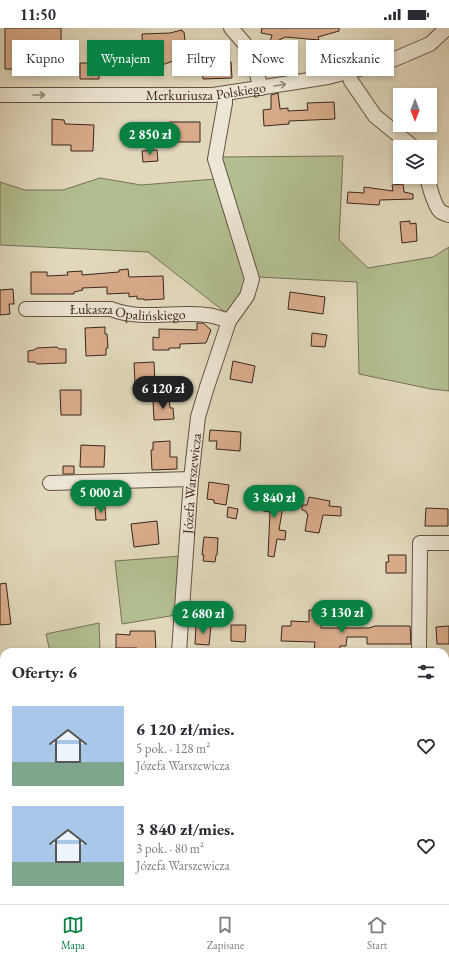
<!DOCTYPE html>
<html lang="pl">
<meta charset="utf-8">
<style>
body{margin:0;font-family:"EB Garamond",serif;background:#f7f7f7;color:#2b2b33;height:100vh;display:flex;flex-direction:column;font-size:15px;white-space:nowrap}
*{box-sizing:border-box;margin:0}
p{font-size:13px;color:#7c7c81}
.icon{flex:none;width:22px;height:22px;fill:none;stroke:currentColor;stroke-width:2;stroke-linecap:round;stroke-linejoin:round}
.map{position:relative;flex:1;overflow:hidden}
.side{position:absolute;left:0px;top:620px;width:449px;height:256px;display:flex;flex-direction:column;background:#fff;border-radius:12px 12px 0 0;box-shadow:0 2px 6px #0003}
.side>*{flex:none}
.top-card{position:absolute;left:12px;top:12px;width:425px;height:36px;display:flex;gap:8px}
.needle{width:26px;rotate:180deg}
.controls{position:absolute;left:393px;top:60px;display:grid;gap:8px}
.controls a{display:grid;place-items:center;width:44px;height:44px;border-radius:0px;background:#fff;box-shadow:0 2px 6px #0003;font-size:20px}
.price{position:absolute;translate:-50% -34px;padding:0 9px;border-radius:14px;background:#0b8043;color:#fff;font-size:13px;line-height:26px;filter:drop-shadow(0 1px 2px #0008)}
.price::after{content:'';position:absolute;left:50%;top:24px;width:12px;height:9px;margin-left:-6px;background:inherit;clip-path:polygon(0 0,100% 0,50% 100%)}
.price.active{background:#222;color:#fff}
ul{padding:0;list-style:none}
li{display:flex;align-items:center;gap:12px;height:100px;padding:0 12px}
li span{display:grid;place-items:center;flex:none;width:112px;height:80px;border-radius:0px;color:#555}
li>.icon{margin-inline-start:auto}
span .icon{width:48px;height:48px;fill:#fffc;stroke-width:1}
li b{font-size:17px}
h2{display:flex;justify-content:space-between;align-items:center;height:48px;padding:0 12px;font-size:17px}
.chip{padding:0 14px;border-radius:0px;background:#fff;box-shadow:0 2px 6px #0003;font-size:14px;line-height:36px}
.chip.active{background:#0b8043;color:#fff}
.status{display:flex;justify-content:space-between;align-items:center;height:28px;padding:0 20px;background:#fff;direction:ltr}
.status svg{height:11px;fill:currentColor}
.menu{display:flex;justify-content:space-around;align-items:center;height:56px;border-top:1px solid #e1e1e2;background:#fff;font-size:11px;color:#7c7c81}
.menu a{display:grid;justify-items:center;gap:2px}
.menu .active{color:#0b8043}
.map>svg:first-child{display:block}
.green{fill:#b3bf91;stroke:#777256}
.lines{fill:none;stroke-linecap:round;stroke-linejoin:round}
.stream{stroke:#717e77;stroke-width:3.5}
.building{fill:#d9ad8c;stroke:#3b251b}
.minor-casing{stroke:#655244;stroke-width:16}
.minor{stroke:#ece6d4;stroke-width:14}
.oneway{stroke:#948678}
.labels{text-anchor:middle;stroke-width:4;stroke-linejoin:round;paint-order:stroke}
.street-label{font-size:14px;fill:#3b251b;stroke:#ece6d4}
</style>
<div class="status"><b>11:50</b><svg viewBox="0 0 49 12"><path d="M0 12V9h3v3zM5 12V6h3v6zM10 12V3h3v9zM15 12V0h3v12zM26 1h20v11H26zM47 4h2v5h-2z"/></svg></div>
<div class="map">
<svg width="449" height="876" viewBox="0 0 449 876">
<rect width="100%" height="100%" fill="#e2d9bd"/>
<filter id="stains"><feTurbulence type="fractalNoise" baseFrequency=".005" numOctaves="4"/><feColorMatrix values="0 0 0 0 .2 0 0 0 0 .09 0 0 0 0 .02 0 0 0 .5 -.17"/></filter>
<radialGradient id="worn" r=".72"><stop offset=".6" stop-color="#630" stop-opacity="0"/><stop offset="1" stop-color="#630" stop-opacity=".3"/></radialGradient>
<path class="green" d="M343,128L339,212L368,240L433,229L449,219V363L431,361L359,346L357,254L257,249L219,129Z
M100,150L141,157L215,151L246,253L230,288L148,224L0,217V154L25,162H63Z
M181,528L176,587L122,596L115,533Z
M99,595L100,624H50L46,606Z
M445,718H449V876H186L182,872H445Z
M107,872H165L167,876H108Z"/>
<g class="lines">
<path class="stream" d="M445,737L449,736"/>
</g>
<path class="building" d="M5,0H61V42L5,41Z
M262,0H339V3L318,9L319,12L285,9L269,17L272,7L261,5Z
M182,2L183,4H184L185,12L193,41L180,45H174L173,33L154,40V35L143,36L142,6L170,5Z
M202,34H231L232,50L203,51Z
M80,35H99V51H80Z
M278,65L280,81L288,80V83L308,82L307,75L334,74L335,91L289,93V96L264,98L263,82L271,81V67Z
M52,91L64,92L65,96L94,97L93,123H71V117H52Z
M169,94H200V114H169Z
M157,122L158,133L143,134L142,123Z
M403,156L404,164L413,166V171L380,172L379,177L347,175L348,164L364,165V159L393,163L392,157Z
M410,193V196L416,195L417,213L402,215L400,194Z
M128,241L129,249L163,248L164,271L144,272V271H137V268L129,269V265L107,266V259L82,260L83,262L74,264V266H31V244H47V248L68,247L67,244L82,243V247L119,244V242Z
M13,261L14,276H9L10,286L0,287V262Z
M290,264L325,269L323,286L288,281Z
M197,295H203L211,302L206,315L180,316V320H169V322H153V309L159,310V301L197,302Z
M105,299V306H107L108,320H106V327L86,328L85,300Z
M312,305L327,307L325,319L311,318Z
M57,319L59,321H66V335L37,336L35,334H28V323L34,322L37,320Z
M233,333L255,338L252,355L230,351Z
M154,334L155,356H135L134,335Z
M60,362H81V387H61Z
M169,371L170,380H173L174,391L154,392L153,372Z
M210,402L241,404L240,423L216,421L217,413H209Z
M170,413V429H177V441L152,442L151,422H153V414Z
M81,417L105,418L104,439H80Z
M63,438H74V446H63Z
M209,454L229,457L226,477L214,475V472L207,471Z
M266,463L285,466L279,502L286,503L285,512L277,511L274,529L268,528L270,484L263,483Z
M309,469L330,473L329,478L341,479V488L323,487L319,505L305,503L308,486L306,485V483L302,482V477H307Z
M105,479L106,492H96L95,480Z
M228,479L238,481L236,491L227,489Z
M426,480L448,481V498H425Z
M157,493L159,516L134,519L131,496Z
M204,509L218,510L217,527H216L215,534L203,533L204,527H202Z
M388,527H406V545H386V534H389Z
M6,555L11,596L0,597V556Z
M309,582H322L321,600H369L375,598H410L411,616H367V609H347L346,618H340V622H314L315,614L281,613L282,598H291V593L309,594Z
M196,597L211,598L209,617L195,616Z
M231,597H246L245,614L231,613Z
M449,598V616H437L436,599Z
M130,603H155L156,624H137V620H116V606L130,607Z"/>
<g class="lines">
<g class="minor-casing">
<g id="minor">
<path d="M231,0L244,15L253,33L261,60"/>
<path d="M348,44L351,53L375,88L413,119"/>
<path id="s1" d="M0,67H213L328,49L390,33L430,16L447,0"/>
<path d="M427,149C429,157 434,177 440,183C442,185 446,186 449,187"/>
<path id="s2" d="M26,281H111C141,293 174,283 206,287C213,287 222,291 229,293"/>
<path d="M50,455L191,451"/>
<path id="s3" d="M179,624L191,451L198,389L207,359L229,293L247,268L252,251L215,131L225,75V66"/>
<path d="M419,624L420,515H449"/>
<path d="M445,642H449"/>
<path d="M0,782L4,781"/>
<path d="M172,872L174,876"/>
</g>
</g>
<use href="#minor" class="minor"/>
</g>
<defs><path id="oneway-shaft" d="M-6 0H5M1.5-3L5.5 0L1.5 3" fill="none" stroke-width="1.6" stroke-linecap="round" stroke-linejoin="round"/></defs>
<g class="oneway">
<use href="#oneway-shaft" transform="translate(280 57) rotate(-9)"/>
<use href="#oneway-shaft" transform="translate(39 67)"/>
</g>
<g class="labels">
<g class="street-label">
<text dy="5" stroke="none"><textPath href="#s1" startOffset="206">Merkuriusza Polskiego</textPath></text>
<text dy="5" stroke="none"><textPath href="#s2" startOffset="102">Łukasza Opalińskiego</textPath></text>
<text dy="5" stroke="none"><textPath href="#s3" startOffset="169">Józefa Warszewicza</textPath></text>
</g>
</g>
<rect width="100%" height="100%" filter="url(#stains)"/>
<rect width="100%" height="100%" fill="url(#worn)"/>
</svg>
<div class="controls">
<a><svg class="needle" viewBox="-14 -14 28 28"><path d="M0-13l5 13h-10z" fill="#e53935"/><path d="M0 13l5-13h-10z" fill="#7c7c81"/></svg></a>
<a><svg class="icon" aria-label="layers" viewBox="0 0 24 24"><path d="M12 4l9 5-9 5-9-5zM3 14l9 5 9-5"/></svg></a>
</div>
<b class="price" style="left:150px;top:128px">2 850 zł</b>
<b class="price active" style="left:163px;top:382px">6 120 zł</b>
<b class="price" style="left:101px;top:486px">5 000 zł</b>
<b class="price" style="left:274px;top:491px">3 840 zł</b>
<b class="price" style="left:342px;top:606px">3 130 zł</b>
<b class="price" style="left:203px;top:607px">2 680 zł</b>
<div class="top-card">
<a class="chip">Kupno</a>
<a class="chip active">Wynajem</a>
<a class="chip">Filtry</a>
<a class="chip">Nowe</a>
<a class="chip">Mieszkanie</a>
</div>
<section class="side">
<h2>Oferty: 6<svg class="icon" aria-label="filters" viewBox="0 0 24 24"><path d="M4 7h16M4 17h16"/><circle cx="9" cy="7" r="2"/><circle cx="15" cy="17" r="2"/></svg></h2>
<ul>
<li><span style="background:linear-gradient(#a9c7e8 70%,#7fa58c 0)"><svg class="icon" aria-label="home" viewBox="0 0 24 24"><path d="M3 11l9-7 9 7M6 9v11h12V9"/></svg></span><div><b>6 120 zł/mies.</b><p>5 pok. · 128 m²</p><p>Józefa Warszewicza</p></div><svg class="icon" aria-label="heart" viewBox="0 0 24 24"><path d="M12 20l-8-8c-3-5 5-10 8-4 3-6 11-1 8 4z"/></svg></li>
<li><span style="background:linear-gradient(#a9c7e8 70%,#7fa58c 0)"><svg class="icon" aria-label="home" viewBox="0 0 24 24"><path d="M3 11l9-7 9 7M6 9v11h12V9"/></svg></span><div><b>3 840 zł/mies.</b><p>3 pok. · 80 m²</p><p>Józefa Warszewicza</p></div><svg class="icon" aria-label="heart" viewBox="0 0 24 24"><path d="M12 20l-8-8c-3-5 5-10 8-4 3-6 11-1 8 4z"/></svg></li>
</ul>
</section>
</div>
<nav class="menu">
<a class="active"><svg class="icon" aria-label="map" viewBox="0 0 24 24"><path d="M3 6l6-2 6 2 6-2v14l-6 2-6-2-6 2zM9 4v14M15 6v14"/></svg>Mapa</a>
<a><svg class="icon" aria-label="saved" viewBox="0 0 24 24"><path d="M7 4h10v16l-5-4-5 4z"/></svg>Zapisane</a>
<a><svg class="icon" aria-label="home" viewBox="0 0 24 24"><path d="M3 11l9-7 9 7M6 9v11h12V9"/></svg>Start</a>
</nav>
